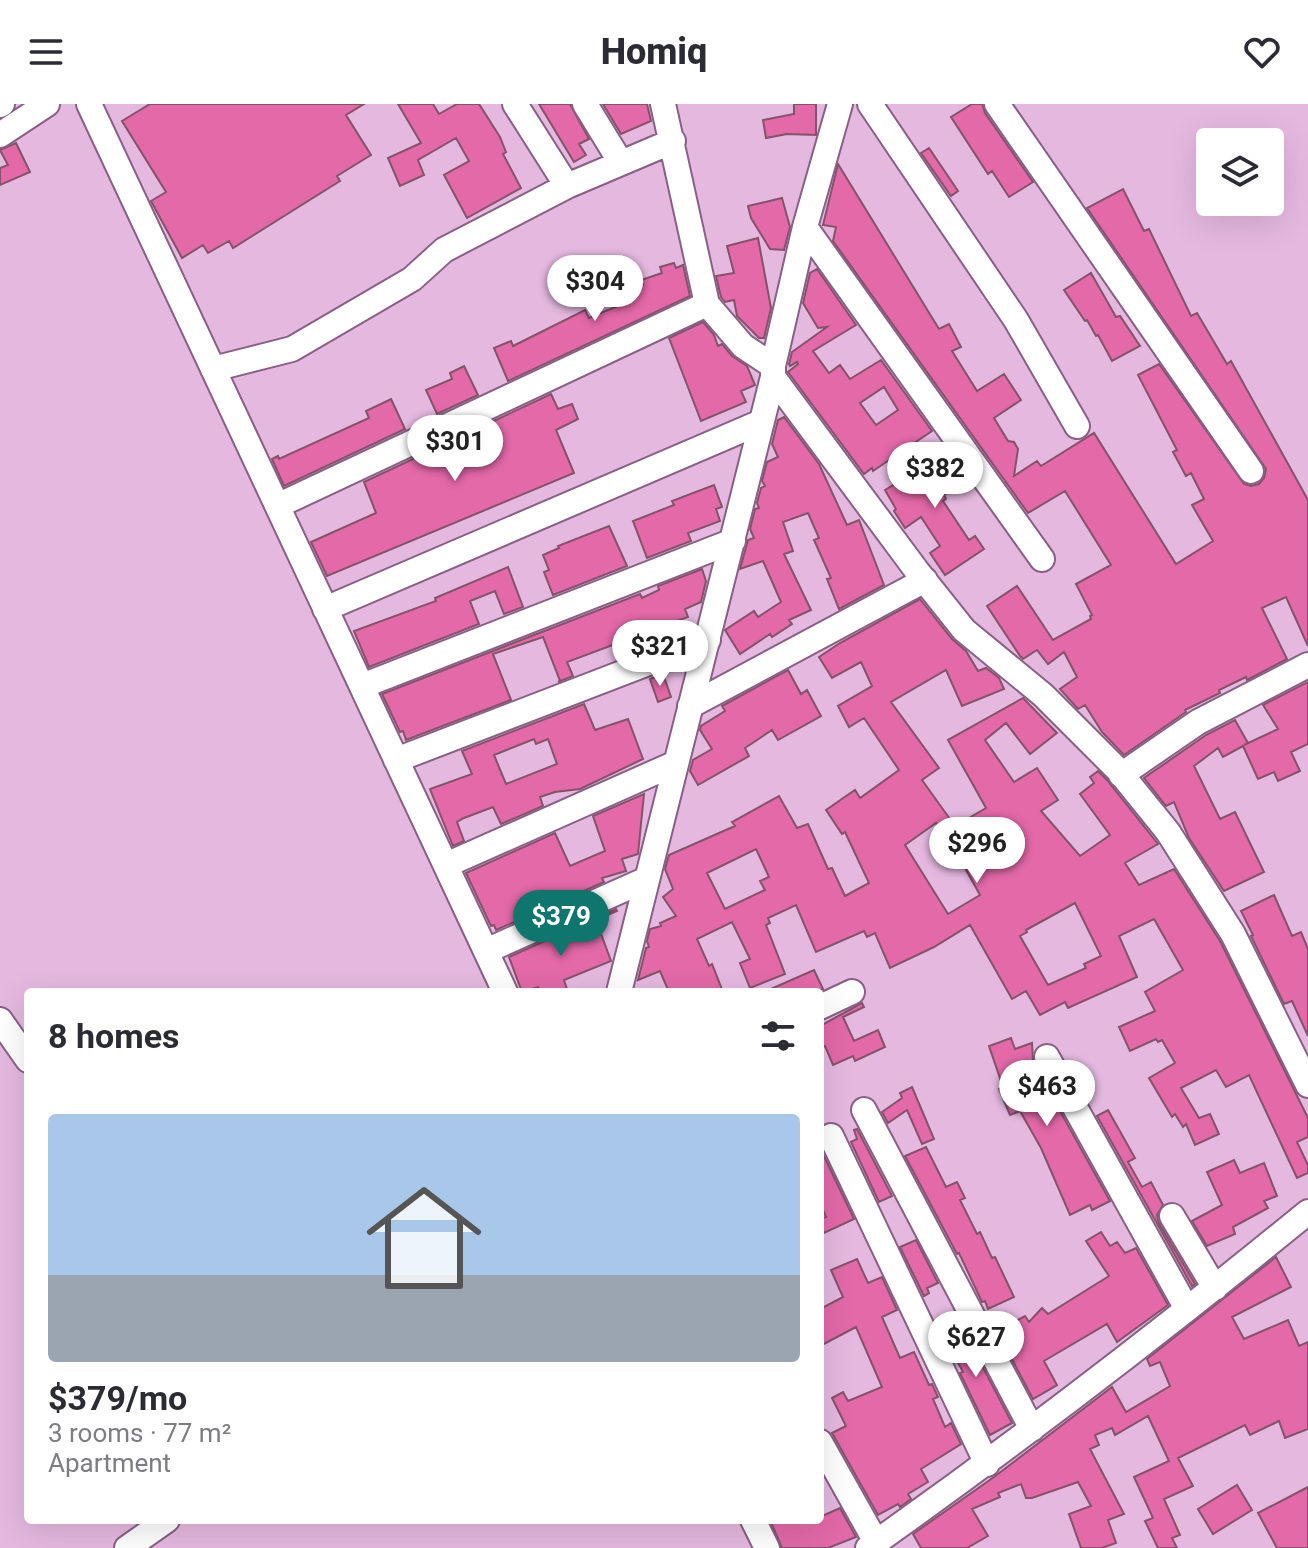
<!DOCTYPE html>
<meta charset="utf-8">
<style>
body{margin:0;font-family:Roboto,sans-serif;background:#f2f2f3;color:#2b2b33;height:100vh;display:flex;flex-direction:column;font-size:30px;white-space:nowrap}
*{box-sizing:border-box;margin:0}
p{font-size:26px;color:#7c7c81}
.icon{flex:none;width:44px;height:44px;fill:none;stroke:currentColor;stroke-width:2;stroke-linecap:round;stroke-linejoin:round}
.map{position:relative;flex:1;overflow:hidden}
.details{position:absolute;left:24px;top:884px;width:800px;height:536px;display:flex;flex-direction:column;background:#fff;border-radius:8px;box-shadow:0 8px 32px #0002}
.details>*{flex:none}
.buttons{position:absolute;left:1196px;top:24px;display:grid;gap:16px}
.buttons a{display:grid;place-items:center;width:88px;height:88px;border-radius:8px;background:#fff;box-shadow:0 8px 32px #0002;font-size:40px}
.price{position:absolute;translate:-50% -68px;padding:0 18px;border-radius:28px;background:#fff;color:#222;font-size:26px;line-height:52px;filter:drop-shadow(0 2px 4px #0008)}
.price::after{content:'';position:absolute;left:50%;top:48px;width:24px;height:18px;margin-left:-12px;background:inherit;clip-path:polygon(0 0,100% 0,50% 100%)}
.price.on{background:#0f766e;color:#fff}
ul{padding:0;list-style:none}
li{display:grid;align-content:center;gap:16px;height:424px;padding:0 24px}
li span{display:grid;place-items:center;height:248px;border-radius:8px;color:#555}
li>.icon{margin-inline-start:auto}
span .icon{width:144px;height:144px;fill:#fffc;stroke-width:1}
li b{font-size:34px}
h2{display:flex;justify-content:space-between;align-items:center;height:96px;padding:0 24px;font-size:34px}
header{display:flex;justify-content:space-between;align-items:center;height:104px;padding:0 24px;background:#fff;font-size:36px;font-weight:800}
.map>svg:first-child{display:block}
.building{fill:#e369a9;stroke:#84526a;stroke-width:2;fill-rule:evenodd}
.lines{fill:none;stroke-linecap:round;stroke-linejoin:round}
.minor-casing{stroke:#886085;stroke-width:28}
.minor{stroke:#fff;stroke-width:24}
</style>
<header><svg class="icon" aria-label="menu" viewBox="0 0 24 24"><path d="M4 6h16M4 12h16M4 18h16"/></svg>Homiq<svg class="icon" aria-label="heart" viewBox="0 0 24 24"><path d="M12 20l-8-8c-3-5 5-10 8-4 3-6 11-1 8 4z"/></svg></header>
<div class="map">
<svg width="1308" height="1444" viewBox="0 0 1308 1444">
<rect width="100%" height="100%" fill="#e5b8e0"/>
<path class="building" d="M150,0H364L346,11L371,51L337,72L340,77L233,144L229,137L208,149L203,141L182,154L151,97L166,88L122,17Z
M398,0H433L439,10L457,0H479L500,33L506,48L503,50L521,84L467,114L444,71L469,57L456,34L418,56L424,71L400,82L388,54L421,39Z
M539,0H570L589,35L579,40L586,51L574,58Z
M603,0H647L651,17L621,30Z
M794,0H816V31L787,30L766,34L763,16L794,10Z
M972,0H982L985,9L1033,78L1009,93L992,67L988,70L951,13Z
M16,39L30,68L0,81V64L8,61L0,46Z
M929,44L958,87L951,92L921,49Z
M838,60L939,225L949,220L961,243L952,247L977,287L1004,270L1021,296L994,314L1008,337L1014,338L1018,345L1014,372L1037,357L1041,362L1094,329L1176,460L1213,437L1192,401L1204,395L1191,369L1186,372L1173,348L1177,346L1138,271L1159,260L1244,380L1251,382L1259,380L1264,374L1266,365L1087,104L1123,85L1144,127L1149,125L1191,212L1197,209L1227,260L1231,257L1308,396V542L1286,493L1262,504L1287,555L1247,576L1246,573L1219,586L1220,589L1185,606L1186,608L1124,651L1102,628L1085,601L1078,605L1060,585L1077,573L1064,548L1048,560L1037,546L1023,555L1020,552L987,502L1017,482L1053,536L1091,515L1090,512L1092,511L1076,480L1111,461L1065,387L1028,409L833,137L836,123L823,121Z
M782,94L790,123L784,146L770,145L751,114L748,102Z
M758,134L771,204L764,234H759L737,212L734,196L725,198L721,193L716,172L734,169L727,142Z
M674,159L676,164L683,161L690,192L508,277L494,244L511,237L513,242L585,206L589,214L625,199L622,188L643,181L641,176L662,169L660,163Z
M817,165L856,221L813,247L829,269L840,261L850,275L881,256L932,327L873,367L872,364L864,370L788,268L798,260L797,258L790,262L789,260L792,248L827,223L818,224L803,199L810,169ZM884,283L898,306L876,321L860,299Z
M1091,169L1116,213L1120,212L1140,242L1112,257L1098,231L1096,232L1087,216L1085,217L1064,186Z
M703,218L714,231L718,242L722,240L732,252L747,262L755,281L741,287L746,298L701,317L669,234Z
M464,262L478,291L437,310L426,286L452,275L450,269Z
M551,290L558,305L572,300L578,315L556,326L574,369L327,472L311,438L376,409L364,378Z
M391,295L405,325L284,382L272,355L278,352L279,355L369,314L366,307Z
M784,313L819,360L847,421L859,416L884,481L839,505L827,475L831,474L814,436L819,434L808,409L783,418L793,447L784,450L811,506L789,516L792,520L772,533L770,530L740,550L725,526L754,507L758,513L781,498L763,457L740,465L748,436L754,434L750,425L755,405L759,404L757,399L761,384L765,382L762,377L767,358L778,353L772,340L778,316Z
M947,348L967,376L944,391L946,395L943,397L969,436L975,432L984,445L945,471L930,449L940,442L921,413L905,424L894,407L896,405L885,386Z
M714,381L722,403L716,405L720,417L688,429L691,437L647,454L633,417L674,401L672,397Z
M609,422L627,462L553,491L544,468L549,466L543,451L559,444L558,442Z
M508,463L523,503L504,510L495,487L470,497L479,520L369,563L354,527L436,497L435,494Z
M702,465L706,477L701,498L685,505L688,513L567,558L573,572L558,578L560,577L543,533L493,550L511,596L406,636L403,627L400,628L382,590L640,490L642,494L659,486L658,482Z
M920,495L952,535L966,547L978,567L986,564L999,574L1004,585L962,602L946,566L891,598L939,664L922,676L955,722L986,704L948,636L1023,594L1057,629L1030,650L1006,619L985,636L1014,678L1037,664L1058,696L1041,707L1080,752L1110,731L1080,690L1094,679L1090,673L1098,667L1107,676L1158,740L1125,759L1139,781L1174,765L1220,837L1308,1014V1033L1297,1038L1308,1061V1069L1297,1074L1249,971L1226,983L1216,966L1181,984L1199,1014L1210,1010L1219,1030L1195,1041L1186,1020L1183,1023L1175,1010L1172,1013L1149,974L1175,959L1162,936L1158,938L1156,935L1130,947L1119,923L1155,907L1145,888L1183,866L1154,815L1119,832L1137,873L1068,904L1065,898L1040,911L1026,887L1012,895L970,821L934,843L890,864L875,829L867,833L864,827L816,848L796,801L768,814L770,819L766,821L785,870L750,884L740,859L750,855L732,818L697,835L709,862L712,860L723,888H669L660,867L638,876L646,844L649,843L647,837L650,825L661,822L660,819L676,812L663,793L673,785L665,765L669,751L735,722L732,718L779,692L797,724L808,720L828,765L832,764L845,792L869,779L845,728L842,730L826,706L855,686L860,694L899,666L864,614L849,623L838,602L872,582L861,558L832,574L819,553L840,539ZM936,719L956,757L960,755L980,791L948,810L905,741ZM756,745L769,773L760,777L765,786L725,805L707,769ZM1075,799L1101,852L1084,860L1086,864L1048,881L1020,832L1027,828L1026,826Z
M788,566L801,590L807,586L821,612L778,636L772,626L745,644L749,652L698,681L690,667L693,656L712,645L700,626L701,622L725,607L722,602Z
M663,570L671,593L658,598L650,575Z
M1308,578V640L1291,648L1300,667L1278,677L1274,668L1258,675L1243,642L1223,653L1218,644L1194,662L1220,715L1235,708L1264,768L1224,787L1189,734L1174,698L1166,702L1144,674L1206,631L1235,616L1248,639L1244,641L1278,625L1263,601Z
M584,600L595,626L628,615L643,655L580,685L555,688L540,693L543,702L501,720L493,703L464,714L457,718L464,737L453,742L430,685L472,670L462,647ZM534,635L536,640L548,635L557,660L506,680L494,651Z
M644,690L638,750L622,755L626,767L602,774L604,778L496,826L494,821L491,822L466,769L555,729L570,762L605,747L593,712Z
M1274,791L1292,832L1301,828L1308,845V932L1292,897L1284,900L1251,832L1253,831L1241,807Z
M616,805L617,807L596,816L611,857L564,876L568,888H540L538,883L522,888L509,853Z
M814,866L823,885L817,888H764Z
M862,899L864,903L843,913L854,937L878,926L885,943L855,957L853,952L833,961L825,942L820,944V922Z
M1011,934L1015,945L1032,939L1033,957L1027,960L1046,1002L1055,998L1110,1097L1092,1106L1090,1101L1070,1111L1041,1044L1020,1007L1010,1011L999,985L1003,983L989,942Z
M912,983L934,1035L922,1040L907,1006L888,1019L882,1008L902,994L900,989Z
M1108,1006L1135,1054L1128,1058L1142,1083L1151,1078L1163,1101L1157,1111L1159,1119L1195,1180L1192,1182L1097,1012Z
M857,1025L892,1092L879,1098L851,1038L857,1035L854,1026Z
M926,1043L946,1083L957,1078L965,1094L960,1096L977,1130L980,1128L992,1154L995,1153L1014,1193L988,1205L985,1197L982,1198L959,1149L957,1150L905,1052Z
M823,1050L854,1115L824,1129L820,1120V1115L826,1113L820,1099V1052Z
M1234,1056L1240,1069L1264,1059L1277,1092L1264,1097L1268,1104L1233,1123L1235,1130L1207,1142L1192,1117L1222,1101L1207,1068Z
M1101,1128L1110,1142L1117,1138L1125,1149L1136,1144L1168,1201L1117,1238L1107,1220L1044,1257L1057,1281L1033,1295L997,1227L1025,1212L1029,1218L1042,1204L1048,1210L1109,1172L1086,1137Z
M916,1136L938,1179L927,1184L929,1189L924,1192L900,1143Z
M1276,1153L1291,1183L1232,1213L1244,1235L1288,1216L1299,1242L1308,1238V1325L1285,1334L1279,1317L1250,1331L1245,1321L1178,1354L1193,1382L1164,1395L1180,1431L1172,1434L1177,1444H1158L1145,1417L1153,1414L1134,1373L1169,1357L1148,1312L1115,1331L1112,1324L1095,1331L1099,1341L1090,1345L1124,1410L1108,1416L1116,1439L1102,1444H1081L1069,1410L1091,1402L1078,1378L1032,1394H1026L1021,1380L998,1389L1000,1393L972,1405L988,1432L967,1444H921L913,1430L994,1373L1112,1283L1126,1308L1170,1282L1160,1258L1150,1262L1147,1255Z
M857,1155L868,1179L882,1173L897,1206L882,1213L900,1254L914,1248L929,1281L932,1280L938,1293L933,1295L945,1323L951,1319L961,1340L921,1365L928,1378L908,1390L911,1395L900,1403L898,1400L878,1411L832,1329L846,1322L832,1294L843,1288L848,1297L882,1283L856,1223L820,1242V1205L843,1193L831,1166Z
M958,1216L1012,1319L990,1331L960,1269L963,1268L939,1224Z
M1237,1381L1252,1406L1213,1430L1198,1405Z
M1308,1383V1444H1277L1258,1409Z
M840,1404L856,1433L828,1444H782L770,1416H820V1413Z"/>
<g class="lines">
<g class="minor-casing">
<path id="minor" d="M89,0L505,888
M515,0L567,82
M585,0L621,59
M663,0L707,200L743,242L773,262
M840,0L805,123L773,262V273L917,467L964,526L1043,591L1118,666L1168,728L1233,830L1308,981
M870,0L1016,216L1077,322
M997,0L1251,367
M0,1L2,0
M0,31L47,0
M805,123L1042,455
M213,265L292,245L412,175L444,146L567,82L673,37
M279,401L707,200
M325,505L761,318
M362,582L733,437
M690,602L925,476
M396,656L708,536
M1121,671L1198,618L1308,561
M446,761L676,659
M486,847L647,775
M619,888L773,273
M820,903L852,888
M0,916L28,956
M1047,953L1187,1205
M864,1006L1032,1325
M831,1032L987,1360
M1172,1112L1215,1184
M820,1338L876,1438
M753,1416L767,1444
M127,1444L167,1416
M868,1444C1019,1337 1165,1225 1308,1108"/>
</g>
<use href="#minor" class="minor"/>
</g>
</svg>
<div class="buttons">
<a><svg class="icon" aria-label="layers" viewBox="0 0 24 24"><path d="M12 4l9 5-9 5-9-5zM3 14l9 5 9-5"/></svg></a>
</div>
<b class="price" style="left:595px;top:219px">$304</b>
<b class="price" style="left:455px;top:379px">$301</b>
<b class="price" style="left:935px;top:406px">$382</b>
<b class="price" style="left:660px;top:584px">$321</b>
<b class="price" style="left:977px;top:781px">$296</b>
<b class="price on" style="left:561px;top:854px">$379</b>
<b class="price" style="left:1047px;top:1024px">$463</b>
<b class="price" style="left:976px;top:1275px">$627</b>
<section class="details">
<h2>8 homes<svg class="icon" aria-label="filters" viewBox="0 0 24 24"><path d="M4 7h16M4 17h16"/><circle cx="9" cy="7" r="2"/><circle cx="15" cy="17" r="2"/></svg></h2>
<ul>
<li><span style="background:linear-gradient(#a9c7e8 65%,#9aa5b1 0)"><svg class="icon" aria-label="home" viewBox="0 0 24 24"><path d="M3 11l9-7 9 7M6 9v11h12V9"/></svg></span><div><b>$379/mo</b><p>3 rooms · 77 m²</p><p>Apartment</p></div></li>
</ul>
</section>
</div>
